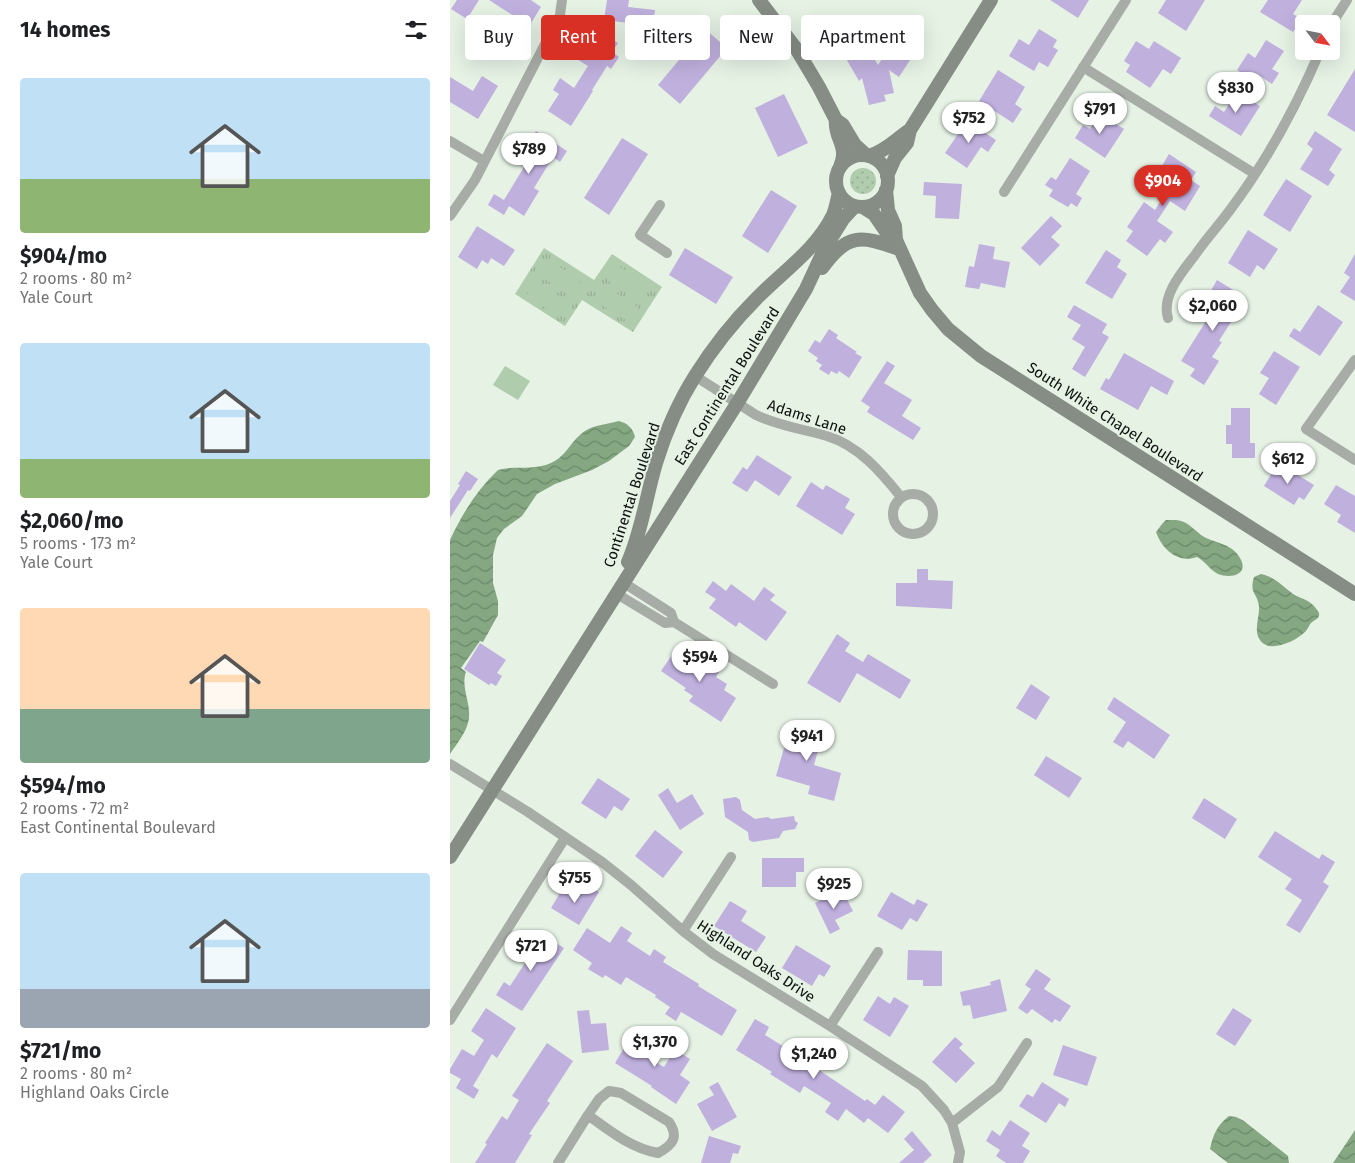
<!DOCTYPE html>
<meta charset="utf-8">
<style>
body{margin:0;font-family:"Fira Sans",sans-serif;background:#f6f6f6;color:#202124;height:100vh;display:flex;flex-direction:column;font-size:19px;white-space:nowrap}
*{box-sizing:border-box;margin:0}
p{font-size:16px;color:#757577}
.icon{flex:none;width:28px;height:28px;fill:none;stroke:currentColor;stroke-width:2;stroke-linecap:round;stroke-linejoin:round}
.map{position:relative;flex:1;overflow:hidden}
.side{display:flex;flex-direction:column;background:#fff;width:450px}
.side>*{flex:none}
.hud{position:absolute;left:15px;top:15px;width:475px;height:45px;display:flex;gap:10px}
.needle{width:32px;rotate:122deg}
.buttons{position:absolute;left:845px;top:15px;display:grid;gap:10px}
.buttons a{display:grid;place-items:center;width:45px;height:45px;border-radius:5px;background:#fff;box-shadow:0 5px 20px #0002;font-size:25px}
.price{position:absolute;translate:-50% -42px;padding:0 11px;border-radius:18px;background:#fff;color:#222;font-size:16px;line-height:32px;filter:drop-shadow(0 1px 2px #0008)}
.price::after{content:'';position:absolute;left:50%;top:30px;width:15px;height:11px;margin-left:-8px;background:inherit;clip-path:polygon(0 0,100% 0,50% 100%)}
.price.current{background:#d93025;color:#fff}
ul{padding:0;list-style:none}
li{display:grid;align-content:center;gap:10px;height:265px;padding:0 20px}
li span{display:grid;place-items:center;height:155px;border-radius:5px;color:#555}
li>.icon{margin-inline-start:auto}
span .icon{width:90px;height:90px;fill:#fffc;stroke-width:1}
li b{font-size:21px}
h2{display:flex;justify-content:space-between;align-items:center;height:60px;padding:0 20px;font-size:21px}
.chip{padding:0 18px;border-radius:5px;background:#fff;box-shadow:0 5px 20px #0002;font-size:18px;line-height:45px}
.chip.current{background:#d93025;color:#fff}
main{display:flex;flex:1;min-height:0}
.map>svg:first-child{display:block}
.grass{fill:url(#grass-dots)}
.park{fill:url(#park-tufts)}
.pitch{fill:#afccac}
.water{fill:url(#water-waves)}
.building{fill:#c0b0de}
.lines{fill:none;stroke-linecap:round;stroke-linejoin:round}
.minor{stroke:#a7aca6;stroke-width:10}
.secondary{stroke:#858d84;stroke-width:14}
.labels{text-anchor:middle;stroke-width:4;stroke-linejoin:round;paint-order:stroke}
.street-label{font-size:15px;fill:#0b0f0b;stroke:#e5f2e4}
</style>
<main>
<section class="side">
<h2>14 homes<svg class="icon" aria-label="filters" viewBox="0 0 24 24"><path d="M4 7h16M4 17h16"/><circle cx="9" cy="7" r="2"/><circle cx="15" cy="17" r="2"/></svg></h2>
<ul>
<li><span style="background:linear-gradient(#bfe0f5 65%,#8fb573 0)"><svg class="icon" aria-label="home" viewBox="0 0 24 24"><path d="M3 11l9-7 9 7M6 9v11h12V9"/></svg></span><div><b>$904/mo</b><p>2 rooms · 80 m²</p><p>Yale Court</p></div></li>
<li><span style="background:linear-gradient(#bfe0f5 75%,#8fb573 0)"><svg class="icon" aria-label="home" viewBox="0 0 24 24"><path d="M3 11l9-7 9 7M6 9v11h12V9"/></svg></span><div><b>$2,060/mo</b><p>5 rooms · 173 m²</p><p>Yale Court</p></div></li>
<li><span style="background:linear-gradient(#ffd9b3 65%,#7fa58c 0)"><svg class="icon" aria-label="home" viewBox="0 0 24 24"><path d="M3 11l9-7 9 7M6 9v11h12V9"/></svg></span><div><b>$594/mo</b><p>2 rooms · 72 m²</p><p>East Continental Boulevard</p></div></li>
<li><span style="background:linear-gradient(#bfe0f5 75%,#9aa5b1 0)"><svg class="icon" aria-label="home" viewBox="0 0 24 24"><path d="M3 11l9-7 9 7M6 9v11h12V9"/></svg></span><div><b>$721/mo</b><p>2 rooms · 80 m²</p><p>Highland Oaks Circle</p></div></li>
</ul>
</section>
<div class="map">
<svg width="905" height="1163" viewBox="0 0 905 1163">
<defs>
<pattern id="grass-dots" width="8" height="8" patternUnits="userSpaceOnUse" patternTransform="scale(1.25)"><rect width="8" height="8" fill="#afccac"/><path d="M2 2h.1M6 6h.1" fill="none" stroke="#95ae93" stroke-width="1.8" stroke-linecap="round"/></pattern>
<pattern id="park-tufts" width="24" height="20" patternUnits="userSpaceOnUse" patternTransform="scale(1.25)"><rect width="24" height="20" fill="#afccac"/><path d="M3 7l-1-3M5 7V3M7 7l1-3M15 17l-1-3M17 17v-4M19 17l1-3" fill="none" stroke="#95ae93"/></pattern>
<pattern id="water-waves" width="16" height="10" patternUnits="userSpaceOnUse" patternTransform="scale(1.25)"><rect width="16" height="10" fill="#85a882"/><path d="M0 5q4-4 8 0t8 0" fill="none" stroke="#6b8769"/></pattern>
</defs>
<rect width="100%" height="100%" fill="#e5f2e4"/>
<path class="grass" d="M400 181a13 13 0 1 1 26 0a13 13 0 1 1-26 0Z"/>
<path class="park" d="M94,248L144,280L162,254L212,287L183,332L132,300L115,326L65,294Z"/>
<path class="pitch" d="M98,260L131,280L122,295L88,275Z
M168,266L201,286L192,301L158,281Z
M86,281L119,302L110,317L76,296Z
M155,286L188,307L179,322L145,301Z
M55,366L80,381L68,400L43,385Z"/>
<path class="water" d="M169,421C177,423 183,428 185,437L179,446L159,461L142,470L105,484L87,494L72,516L54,529L47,538L43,555V583L48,601V615L33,642L30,641L11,668L16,672C10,688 23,706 18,723C15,734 6,745 0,754V540C12,514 27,490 48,470C66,465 84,471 101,463C117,456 121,440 135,431C144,425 158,424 169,421Z
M716,520C723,520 729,519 736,523C741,526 746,531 751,535C764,544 781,542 790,558C800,575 780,579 768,574C760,570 755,561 747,557C728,564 712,549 706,532L712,524Z
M811,574C825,577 832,586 843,594C853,600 860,599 868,611C872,618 865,619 861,623C859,625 858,629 855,632C846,641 819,654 810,640C803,630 810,616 809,606C807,592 799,594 804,577Z
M779,1116L786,1117L794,1121L838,1156L839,1163H778L760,1149C763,1135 767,1125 779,1116Z
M905,1130V1163H883Z"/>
<path class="building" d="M7,0H29L17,19L1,9Z
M39,0H81L91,7L68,44L52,35L64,16Z
M157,0H179L178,7L205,10L203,26L154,20Z
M600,0H639L628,18Z
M716,0H755L736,31L708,13Z
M818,0H852L843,14L852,19L843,32L810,12Z
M255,29L277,48L230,104L208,85Z
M589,29L607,40L603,47L608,50L598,67L589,62L584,71L559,56L569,39L579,45Z
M151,32L168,43L162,52L169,57L161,69L157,66L142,90L143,91L121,126L98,111L109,94L103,90L110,78L124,88L138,66L122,56L130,44L140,50Z
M444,40L464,54L449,77L439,70L444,93L434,95L436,101L419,105L412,78L409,81L394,55L408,47L409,49L414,46L421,60L424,58L428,65Z
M816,40L834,51L822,69L829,73L822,84L807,74L802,80L787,70L798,53L805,58Z
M686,41L699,49L704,41L731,58L721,74L713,69L700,88L676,72L680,65L674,61Z
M905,69V132L877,115Z
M548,70L575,87L565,104L572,109L563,123L529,101Z
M32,76L48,86L28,119L0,102V77L23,91Z
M787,92L810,106L791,136L759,116L765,106L774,112Z
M334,94L358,143L328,157L305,108Z
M649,113L674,129L655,158L625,138L633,125L640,129Z
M517,121L546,140L538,152L531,147L517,168L495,153Z
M86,131L117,151L110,162L103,157L84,188L89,191L74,216L59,206L54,215L38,205L44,194L54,200L74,167L67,162Z
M865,131L892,149L879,170L885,175L878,186L850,169L863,149L857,144Z
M172,138L198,154L159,215L134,198Z
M719,154L746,172L741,180L750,186L735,211L720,201L707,221L723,232L715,243L710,239L697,256L676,241L683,231L677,227L694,202L705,210L721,184L714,180L718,174L710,169Z
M620,158L640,171L626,194L632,198L627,207L621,203L618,207L599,196L603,190L595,185L601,177L606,180Z
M836,179L862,196L840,232L813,215Z
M474,182L512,184L509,219L485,218L486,196L473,195Z
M321,190L347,206L318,253L292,236Z
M601,216L612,226L601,237L610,245L590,266L571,248Z
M27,226L65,250L54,266L41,258L38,264L32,260L27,269L8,257Z
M798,230L828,249L814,270L807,265L800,277L778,263Z
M529,244L545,247L543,259L560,262L555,288L531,283L529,289L515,287L519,266L524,267Z
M235,248L283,277L266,304L219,275Z
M656,250L671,260L667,267L677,274L662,299L635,283Z
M905,254V301L890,292L900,277L894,273Z
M767,280L796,298L769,341L772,342L762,357L769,361L754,385L740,376L745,369L731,361L758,318L755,316L766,298L759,294Z
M624,305L657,324L652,333L659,337L635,377L622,369L635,347L622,339L631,325L617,317Z
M868,305L893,322L870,356L839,336L844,328L850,332Z
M379,329L388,335L386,338L407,352L405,353L412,357L399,378L389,371L387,374L381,371L379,375L369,369L372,365L366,361L368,358L358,351L365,340L370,343Z
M824,351L850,367L826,405L809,394L819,378L810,373Z
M674,353L724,381L717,395L701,386L688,410L650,389L656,378L659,380Z
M437,361L445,366L434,383L462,400L452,416L471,428L463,440L417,412L420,407L411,401Z
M781,408H800V443H805V458H782V444H776V425H781Z
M307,455L342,477L329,496L305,480L297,492L282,483L293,467L297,470Z
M828,463L864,485L854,500L849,497L844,505L814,486Z
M16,471L28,479L20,491L18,490L0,518V501L10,485L8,484Z
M361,482L373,490L376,485L400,499L395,508L405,514L392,535L346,506Z
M886,485L905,496V533L887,522L891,515L874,504Z
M467,569H478V580L503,581L502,609L446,606V583H467Z
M263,581L276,591L281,584L304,601L314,587L325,595L320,600L337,612L316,641L289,622L286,627L259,608L266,599L255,592Z
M387,634L400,643L395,651L413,662L418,654L461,680L450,699L407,673L390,703L357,683Z
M30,643L56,660L47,673L52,676L46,686L41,683L39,685L14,669Z
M228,646L269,672L266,677L277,684L274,690L286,698L271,722L239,701L243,696L234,690L236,688L211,671Z
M581,684L600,697L586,720L566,708Z
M664,697L720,735L704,759L678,741L673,748L663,742L676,722L657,709Z
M342,720L374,729L364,765L391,773L384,801L358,794L360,786L326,776Z
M596,756L632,778L619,798L584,775Z
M148,778L180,799L172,811L164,806L156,819L131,803Z
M218,788L227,803L242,794L254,814L230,830L208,795Z
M286,797L290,800L292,810L305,819L318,817L321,819L344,816L345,821L348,823L345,829L333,831L329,838L303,842L299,840L298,832L275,817L273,799Z
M754,798L787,819L775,839L742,818Z
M205,830L233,852L213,878L185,856Z
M825,831L869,859L872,854L885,862L873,882L879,886L850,933L836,925L852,900L835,889L842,879L808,857Z
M312,858H354V872H346V887H312Z
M136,884L149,892L129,925L101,908L113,888L128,898Z
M392,890L403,911L385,920L390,929L380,934L365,903Z
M441,892L464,905L467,899L478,904L467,922L460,918L452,930L427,916Z
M280,901L297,911L291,921L316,937L306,952L264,926Z
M171,926L182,933L177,941L200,956L204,949L216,957L213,962L249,984L248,986L287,1010L272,1036L231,1012L226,1021L215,1014L220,1007L205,997L206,995L176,977L171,985L155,975L153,978L138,969L142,963L123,950L137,928L160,943Z
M91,934L114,948L72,1011L46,995L54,982L60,986L77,960L69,955L76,943L83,947Z
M346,945L381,966L374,977L369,974L362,986L332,968Z
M458,950L492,951V986H473V980H457Z
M586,969L601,979L594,989L621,1006L610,1022L605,1019L602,1023L582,1009L577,1014L568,1008L581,989L575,985Z
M550,979L557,1011L523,1019L520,1005L513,1006L510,992L541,985L540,982Z
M428,996L440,1004L444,997L459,1006L440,1037L413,1020Z
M36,1008L66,1028L47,1058L42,1054L23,1086L29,1090L24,1099L6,1088L11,1079L0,1073V1069L12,1049L24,1056L34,1040L21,1031Z
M783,1008L802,1020L785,1046L766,1034Z
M139,1010L141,1024L156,1023L159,1050L132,1053L127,1011Z
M305,1019L319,1027L315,1035L336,1048L337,1047L367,1066L366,1068L415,1101L417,1099L425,1105L433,1095L455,1112L438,1133L418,1118L414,1123L396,1109L388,1121L375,1112L381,1103L354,1086L350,1093L320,1074L322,1072L286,1050Z
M186,1028L198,1035L188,1052L214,1067L225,1049L240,1059L230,1075L240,1082L226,1104L201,1087L202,1086L165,1063Z
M505,1037L513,1044L509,1048L525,1063L506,1083L482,1062Z
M97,1043L123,1061L97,1101L100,1103L79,1134L82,1135L65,1163H25L37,1144L35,1143L52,1116L57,1120L69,1100L62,1096Z
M613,1045L647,1057L637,1086L603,1075Z
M268,1082L287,1117L262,1131L247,1104L264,1095L259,1087Z
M592,1082L619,1099L615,1107L609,1103L596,1123L569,1106L577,1094L583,1097Z
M560,1120L580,1133L572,1146L580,1151L573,1163H556L546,1156L550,1150L536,1141L542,1130L550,1136Z
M462,1131L482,1155L473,1163H449L464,1150L454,1139Z
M259,1136L291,1146L288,1154L283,1153L280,1163H251Z"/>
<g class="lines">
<path class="minor" d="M881,25L897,0
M633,67L805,174
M0,141L34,161
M554,192L676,0
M210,205L190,235L217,253
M0,216L25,180L110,15L112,0
M718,318C711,296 732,272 745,255C756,239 769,225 780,210C817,161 846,107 870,51
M905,360L856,429L905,460
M245,376L306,415C329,426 353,429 377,436C409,446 431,472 451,497
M443 514a20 20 0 1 1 40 0a20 20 0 1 1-40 0Z
M174,583L221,613L224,622
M167,594L215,623L224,622L323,684
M0,764L78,812L152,862L181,885L233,931L263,954L380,1026L472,1086L494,1110L502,1123L510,1152L508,1163
M233,931L281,857
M0,1020L115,838
M380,1026L428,952
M159,1091L171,1093L219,1122C229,1137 223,1145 208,1153C181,1148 160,1131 138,1115L149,1099Z
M502,1123L548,1087L577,1043
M108,1163L138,1115"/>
<path class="secondary" d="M309,0L347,50L369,87L386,120L393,125L405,145L416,155
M386,120C384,135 394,142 393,155C393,159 391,164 390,167
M386 181a26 26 0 1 1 52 0a26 26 0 1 1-52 0Z
M419,156C436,151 446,139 460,130L541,0
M437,176L445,158L457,143L460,130
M436,190L438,210L445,226L446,240L470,293L482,310L498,329L531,356L905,594
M413,207L424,214L437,233L446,240
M372,268C398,233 410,235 449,249
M178,562C192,530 196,497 206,463C215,434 228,403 245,376C262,349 283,322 306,299C332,272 366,250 383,215C386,208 387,200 389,193
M0,857L288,402L356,289L375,248L393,219L405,206"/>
</g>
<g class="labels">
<g class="street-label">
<text transform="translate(277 386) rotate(-58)" y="5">East Continental Boulevard</text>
<text transform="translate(357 417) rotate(18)" y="5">Adams Lane</text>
<text transform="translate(665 422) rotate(33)" y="5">South White Chapel Boulevard</text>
<text transform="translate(182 495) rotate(-72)" y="5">Continental Boulevard</text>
<text transform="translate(306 961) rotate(33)" y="5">Highland Oaks Drive</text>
</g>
</g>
</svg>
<div class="buttons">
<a><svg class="needle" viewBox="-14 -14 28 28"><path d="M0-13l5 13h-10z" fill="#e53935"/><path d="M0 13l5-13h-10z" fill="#757577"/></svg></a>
</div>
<b class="price" style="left:786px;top:114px">$830</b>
<b class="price" style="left:650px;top:135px">$791</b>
<b class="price" style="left:519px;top:144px">$752</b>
<b class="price" style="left:79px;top:175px">$789</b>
<b class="price current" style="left:713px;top:207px">$904</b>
<b class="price" style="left:763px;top:332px">$2,060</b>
<b class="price" style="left:838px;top:485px">$612</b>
<b class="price" style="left:250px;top:683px">$594</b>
<b class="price" style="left:357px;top:762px">$941</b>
<b class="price" style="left:125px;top:904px">$755</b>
<b class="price" style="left:384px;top:910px">$925</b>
<b class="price" style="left:81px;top:972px">$721</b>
<b class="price" style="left:205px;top:1068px">$1,370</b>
<b class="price" style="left:364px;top:1080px">$1,240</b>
<div class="hud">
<a class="chip">Buy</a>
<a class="chip current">Rent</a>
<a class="chip">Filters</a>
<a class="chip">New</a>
<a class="chip">Apartment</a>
</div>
</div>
</main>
